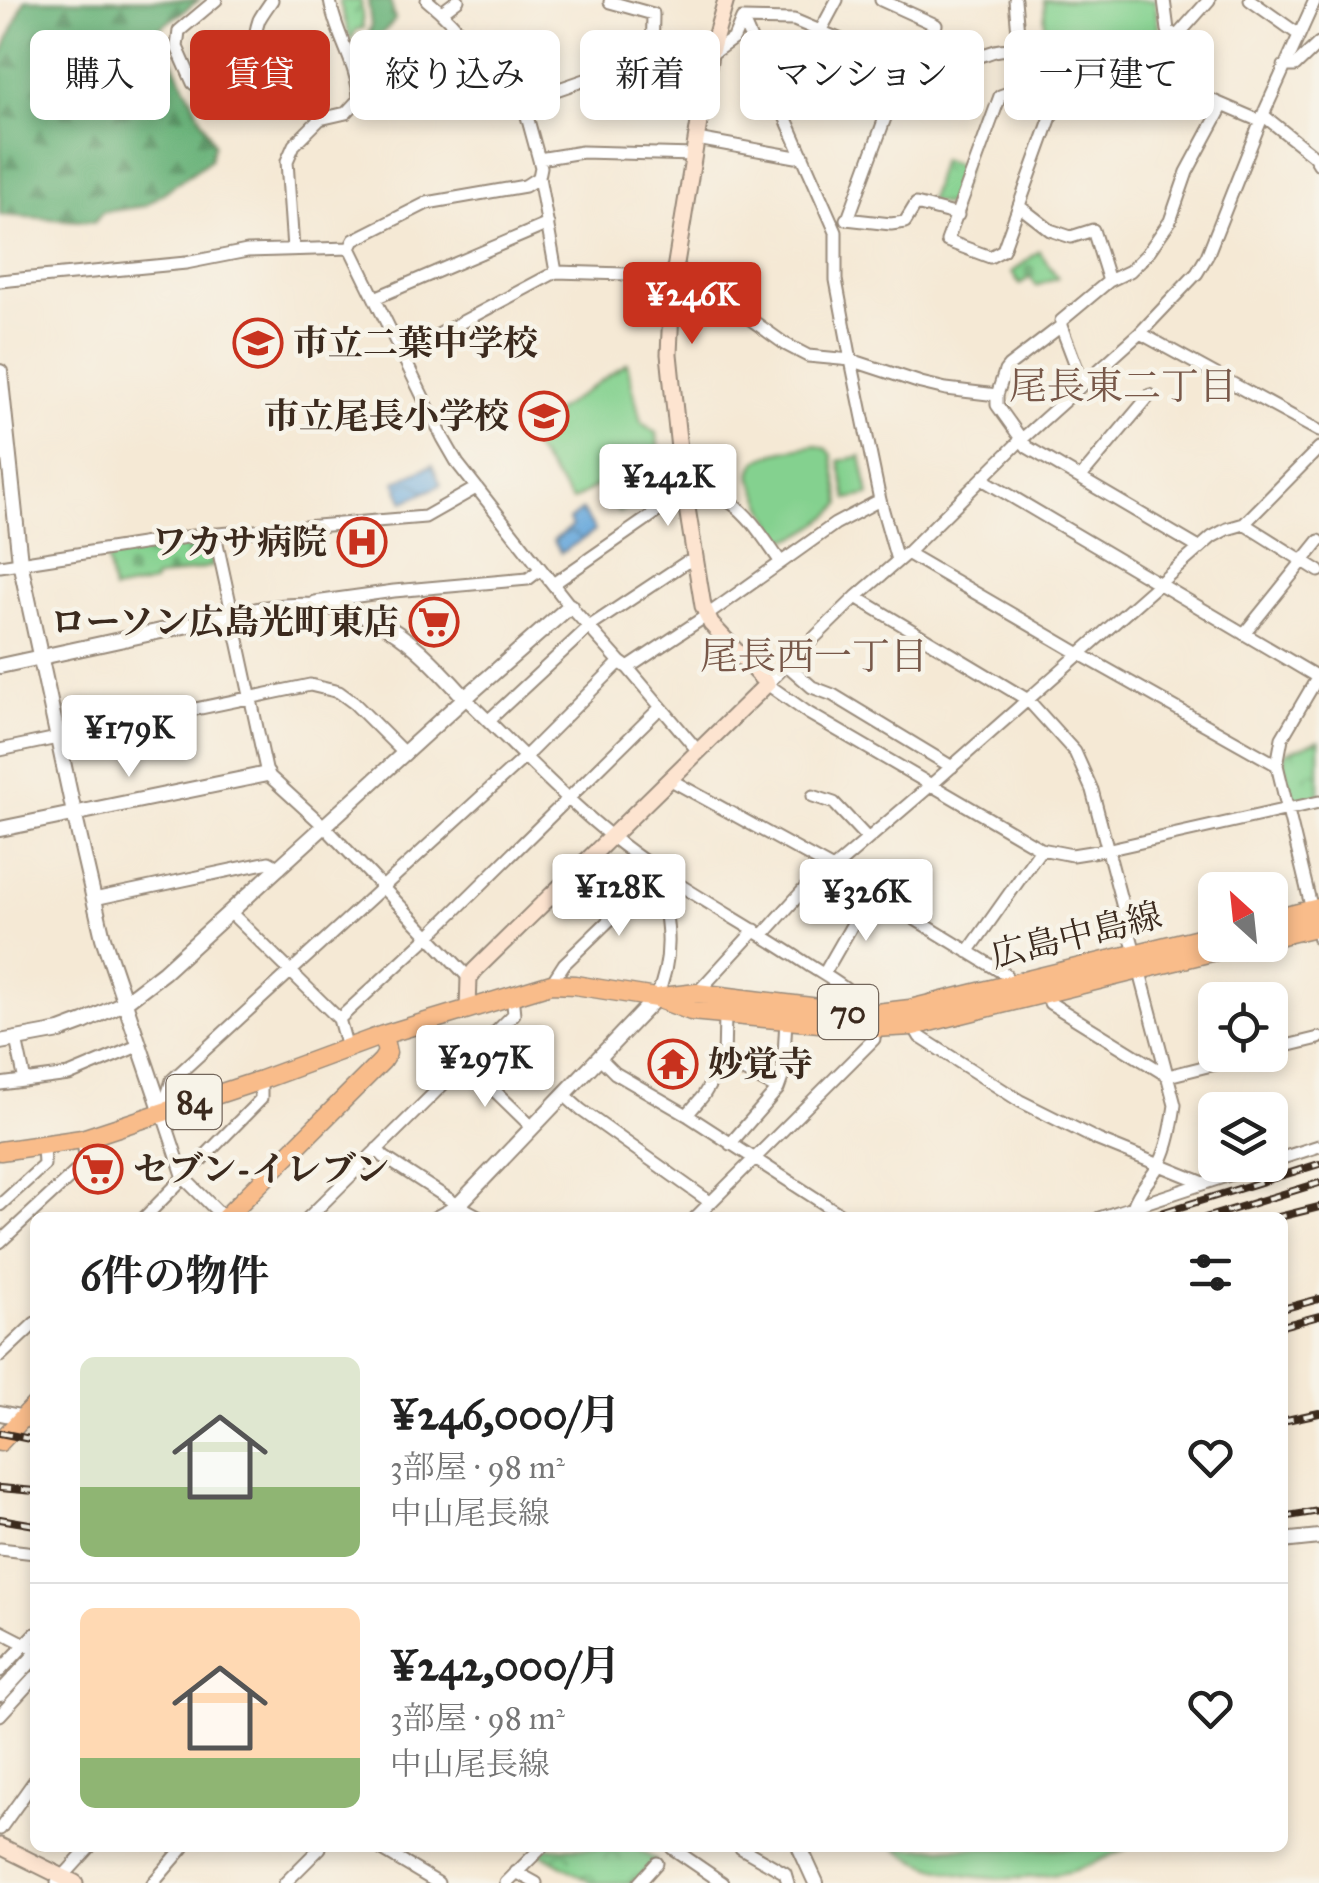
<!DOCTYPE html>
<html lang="ja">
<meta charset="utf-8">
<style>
body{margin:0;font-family:"IM FELL Great Primer","Noto Serif JP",serif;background:#f2f2f2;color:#222;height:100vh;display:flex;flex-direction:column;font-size:38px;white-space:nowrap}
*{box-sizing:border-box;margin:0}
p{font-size:32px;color:#767676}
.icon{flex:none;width:55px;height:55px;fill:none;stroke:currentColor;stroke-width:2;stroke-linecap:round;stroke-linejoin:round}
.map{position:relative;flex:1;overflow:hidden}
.panel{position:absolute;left:30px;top:1212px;width:1258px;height:640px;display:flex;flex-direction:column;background:#fff;border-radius:15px;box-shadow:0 5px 15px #0003}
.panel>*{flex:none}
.guide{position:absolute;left:30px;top:30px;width:1260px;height:90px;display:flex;gap:20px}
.needle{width:65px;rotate:333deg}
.fabs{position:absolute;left:1198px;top:872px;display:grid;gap:20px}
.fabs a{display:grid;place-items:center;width:90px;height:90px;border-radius:15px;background:#fff;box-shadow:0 5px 15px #0003;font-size:50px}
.price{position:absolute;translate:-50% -85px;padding:0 22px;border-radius:10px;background:#fff;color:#222;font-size:32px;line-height:65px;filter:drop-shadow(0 2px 5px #0008)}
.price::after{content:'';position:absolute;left:50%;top:60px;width:30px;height:22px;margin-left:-15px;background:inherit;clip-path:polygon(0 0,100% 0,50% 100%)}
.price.active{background:#c8321e;color:#fff}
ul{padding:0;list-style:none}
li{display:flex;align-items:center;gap:30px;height:250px;padding:0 50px}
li+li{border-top:2px solid #e0e0e0}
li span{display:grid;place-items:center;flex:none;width:280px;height:200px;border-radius:15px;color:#555}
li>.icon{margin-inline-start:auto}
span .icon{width:120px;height:120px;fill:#fffc;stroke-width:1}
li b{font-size:42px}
h2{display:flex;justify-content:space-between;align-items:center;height:120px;padding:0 50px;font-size:42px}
.chip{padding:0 35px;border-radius:15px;background:#fff;box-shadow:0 5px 15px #0003;font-size:35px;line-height:90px}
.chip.active{background:#c8321e;color:#fff}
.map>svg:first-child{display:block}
.green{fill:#84d18f;stroke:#607e56;stroke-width:2.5}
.forest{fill:url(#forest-firs);stroke:#536e4c;stroke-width:2.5}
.cemetery{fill:url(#cemetery-stones);stroke:#607e56;stroke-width:2.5}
.park{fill:url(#park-crowns);stroke:#607e56;stroke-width:2.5}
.water{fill:url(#water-waves);stroke:#526a7d;stroke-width:2.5}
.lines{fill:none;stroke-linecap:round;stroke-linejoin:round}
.minor-casing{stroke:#988a7a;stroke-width:15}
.tertiary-casing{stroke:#988a7a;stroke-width:18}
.secondary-casing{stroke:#988a7a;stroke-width:19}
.primary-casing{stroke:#988a7a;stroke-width:21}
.minor{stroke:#fff;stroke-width:11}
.tertiary{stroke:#fff;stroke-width:14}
.secondary{stroke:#fde4d0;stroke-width:15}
.primary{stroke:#f9bc8a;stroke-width:18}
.rail-casing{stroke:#3b2a1e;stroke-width:8}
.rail{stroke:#f7f3e8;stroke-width:4;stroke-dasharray:11;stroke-linecap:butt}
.labels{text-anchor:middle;stroke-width:9;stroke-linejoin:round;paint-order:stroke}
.shield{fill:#f7f3e8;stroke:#73665b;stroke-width:2.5}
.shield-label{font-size:32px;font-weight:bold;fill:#3b2a1e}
.poi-label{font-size:35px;font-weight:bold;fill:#3b2a1e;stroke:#f7f3e8;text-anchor:start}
.street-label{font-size:35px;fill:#3b2a1e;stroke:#f7f3e8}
.neighbourhood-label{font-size:38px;fill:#785849;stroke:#f7f3e8}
</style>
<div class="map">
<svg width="1319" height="1883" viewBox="0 0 1319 1883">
<defs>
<pattern id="forest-firs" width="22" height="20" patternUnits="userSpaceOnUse" patternTransform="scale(2.5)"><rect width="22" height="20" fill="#6bb37a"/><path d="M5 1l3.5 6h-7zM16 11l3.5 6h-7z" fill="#599263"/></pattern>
<pattern id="cemetery-stones" width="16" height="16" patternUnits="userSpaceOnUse" patternTransform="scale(2.5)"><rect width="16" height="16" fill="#84d18f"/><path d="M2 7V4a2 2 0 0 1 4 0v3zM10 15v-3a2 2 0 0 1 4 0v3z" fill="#6daa74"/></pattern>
<pattern id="park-crowns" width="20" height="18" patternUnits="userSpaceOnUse" patternTransform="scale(2.5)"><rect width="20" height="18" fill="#84d18f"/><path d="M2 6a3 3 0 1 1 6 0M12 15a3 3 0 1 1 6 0" fill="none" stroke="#6daa74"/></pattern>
<pattern id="water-waves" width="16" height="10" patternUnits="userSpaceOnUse" patternTransform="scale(2.5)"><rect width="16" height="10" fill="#69a9dc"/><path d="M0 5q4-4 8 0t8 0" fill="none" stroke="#588ab2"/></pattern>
</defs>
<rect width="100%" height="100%" fill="#f7f3e8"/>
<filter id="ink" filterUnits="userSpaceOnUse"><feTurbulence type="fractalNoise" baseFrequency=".01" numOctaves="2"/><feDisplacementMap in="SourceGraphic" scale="20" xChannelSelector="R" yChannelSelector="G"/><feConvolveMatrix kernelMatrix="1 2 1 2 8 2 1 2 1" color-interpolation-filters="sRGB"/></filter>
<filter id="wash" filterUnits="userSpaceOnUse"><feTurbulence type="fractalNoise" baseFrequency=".0048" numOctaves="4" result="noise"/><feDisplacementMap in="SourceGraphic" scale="40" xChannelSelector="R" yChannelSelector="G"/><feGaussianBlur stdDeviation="2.25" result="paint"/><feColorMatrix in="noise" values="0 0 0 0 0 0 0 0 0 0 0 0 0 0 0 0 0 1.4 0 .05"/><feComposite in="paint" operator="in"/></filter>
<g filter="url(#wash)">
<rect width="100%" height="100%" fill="#f5e9d5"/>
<path class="green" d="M1044,0H1155L1162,58L1046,68Z
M627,363L641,422L657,434L661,485L619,513L598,485L572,501L527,440L530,429Z
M815,445L827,449L832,455L841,504C834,514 803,536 791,538C782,540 782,537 776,532L752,479C746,451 795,450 815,445Z
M861,456L869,495L847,499L839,461Z
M896,1848H1127C1108,1856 1089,1866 1069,1872C1013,1883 943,1883 896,1848Z"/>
<path class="forest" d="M25,0H199L157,30L214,144L210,160L145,206L103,212L94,222L0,215L1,56Z
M368,0H390L395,20L377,39L374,54L362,50L371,26Z"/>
<path class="cemetery" d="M1039,251L1058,278L1036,286L1030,277L1020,285L1012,272Z
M203,539L208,543L213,566L154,579V583L113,591L106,554Z"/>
<path class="park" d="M339,0H361L363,28L356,30L351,41Z
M941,159L966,168L955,200L947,205L929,201Z
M1319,740V798L1298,803L1292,800L1283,763L1285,753Z
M545,1848H635L656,1860L635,1883H592L540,1853Z"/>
<path class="water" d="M432,465L441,485L404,502L395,482Z
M582,510L595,531L561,553L553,540L572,527L569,520Z"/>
</g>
<g filter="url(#ink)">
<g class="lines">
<g class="minor-casing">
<path id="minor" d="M216,0L179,31L177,47L193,83L209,95C267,91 245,59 259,20C262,14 268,6 272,0
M427,0C463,29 488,67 511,106L525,109L556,90L585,80L710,55L734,38L742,19L794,20L910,69
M611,0L610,2L653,14L652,66
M1164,0L1168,30L1176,37L1187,59L1192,86L1197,94L1260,121
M1250,0L1298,34
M1315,0L1263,115L1207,256L1197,273L1140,333L1022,439L907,553L856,597L767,684L808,713L1041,849L1072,855L1110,849L1319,802
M442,12L458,0
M742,19L836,232V280L851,360L880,500L897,560
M1176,37L1209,0
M928,38C939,45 954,58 967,58C982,59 994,47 1010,50L1012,59L1011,92
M1010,50L1019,44L1015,0
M1284,66H1295L1319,43
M1011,92L1049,107L1052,114L1003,250L990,257L947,241L1000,96Z
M780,100L786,95L837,0
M1263,115L1314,156L1319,164
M697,139L796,157L803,155
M539,159L582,152L695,155
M539,177L556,272
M1019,206L1050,230L1071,237L1093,230L1109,281
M846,219L891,224L905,222L916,204L958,215
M848,219L889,107L936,25L881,0
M350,248L354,240L427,203L525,186L539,177L541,167L525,109
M293,249L287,161L294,145L320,119L346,113L359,99C358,64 335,35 330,0
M0,281L186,263L247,251L350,248L443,438L458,464L570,606L620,662L628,668L706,616L835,524L880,500
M375,298L548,224
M1061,326L1083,384
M1140,333L1319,431
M402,354L556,272L660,275L694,279L785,344L808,356L851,360L921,383L946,389L997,395
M1080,478L1150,395
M982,479L1319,678
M1244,524L1319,571
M215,534L267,774L325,827L469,978
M1199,548L1027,447L997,405V395L1005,371L1009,366L1061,326V321L1109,281L1130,271L1147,254L1170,221L1187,172L1223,105
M907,553L1080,654L1277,765
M0,566L193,536L425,517L476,488
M553,584L671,502C727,474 752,522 780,561
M856,597L1028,700L1075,752L1092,790L1175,1105C1172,1125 1169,1145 1160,1163C1151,1180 1140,1187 1133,1207
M315,602L394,591L528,579L541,569
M1244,634L1319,541
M787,665L812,687L833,695L952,767
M628,668L698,751
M1319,675L1282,738L1277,765L1319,939
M465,698C515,746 567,802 621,844C679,889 746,923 807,964C839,985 871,997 874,1039L695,1218
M489,720L589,627L685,563L696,560
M0,750L310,685L339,692L354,703L405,754
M669,779L833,869L1005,974L1010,985
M813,796L834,803L868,839
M94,899L269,862L280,868
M230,912L339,1019L347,1048
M763,935L807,886L833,869L931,785L1212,537L1227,529L1244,524L1319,448
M968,952L1041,849
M824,974L871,892
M551,984L564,964L659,872
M1047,992L1050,1003L1168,1076L1251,1055
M697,993L755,930
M656,998C676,954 667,918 659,872
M339,1019L429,936L661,707
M912,1023L920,1037L1020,1101L1098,1140L1204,1183
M16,1039L25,1081
M1270,1050L1319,1038
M600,1058L615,1073L687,1115L846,1218
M724,1061L778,1089
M465,1062L533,1128
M0,1084L69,1075L140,1045
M564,1095L581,1110L710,1202
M687,1115L703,1096L724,1061L725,1015
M730,1144L778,1089L783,1075L786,1019
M377,1149L384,1157L458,1205L482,1218
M1270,1162L1319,1146
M0,1205L44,1165L43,1145
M144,1218L261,1099V1080
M224,1218L184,1178L162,1112L172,1080L526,756L620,662
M308,1218L514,1014L512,995
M434,1218L454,1207
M1099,1218L1260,1165
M0,1242L82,1166L85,1154L82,1139
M0,1356L35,1323
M0,1549L35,1553
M0,1631L35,1649
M0,1671L35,1634
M0,1715L35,1677
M0,1829L35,1780
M379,1848L438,1883
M672,1848L723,1883
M741,1848L785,1873L788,1883
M516,1872L536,1883
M57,1883L89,1848
M153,1883L183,1848
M285,1883L320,1848
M506,1883L541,1848
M639,1883L657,1863"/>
</g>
<g class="tertiary-casing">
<path id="tertiary" d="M0,372L20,562L74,813L103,938L162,1112
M0,666L262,609C362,595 401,626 465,698
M0,829L267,774
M0,1042L60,1031L84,1022L125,1002L164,972L465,698L570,606
M446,1218L656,998
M0,1413L35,1420
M1282,1541L1319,1537
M0,1694L35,1656
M800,1848L816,1883"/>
</g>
<g class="secondary-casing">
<path id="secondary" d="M468,1009L469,978L475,970L767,684L711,624L703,606L682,477L672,383L669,354L672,288L710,55L726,0
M0,1846L75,1883"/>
</g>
<g class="primary-casing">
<path id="primary" d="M1270,920L1319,908
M1270,938L1319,926
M662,997L697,993L868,1014L910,1009L1215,934
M0,1151L82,1139L261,1080L383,1035L551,984L575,985L656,998L691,1011L873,1028L913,1026L1240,945
M225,1218L382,1061L387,1053L383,1035
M0,1442L35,1405"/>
</g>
<use href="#minor" class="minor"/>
<use href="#tertiary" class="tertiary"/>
<use href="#secondary" class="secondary"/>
<use href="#primary" class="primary"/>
<g class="rail-casing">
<path id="rail" d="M1145,1218L1319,1164
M1205,1218L1319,1183
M1275,1218L1319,1207
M1282,1309L1319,1299
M1282,1326L1319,1316
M1282,1421L1319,1413
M0,1433L35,1440
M0,1488L35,1491
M1282,1517L1319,1511
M0,1519L35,1525"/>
</g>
<use href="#rail" class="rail"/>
</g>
</g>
<defs>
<g id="school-ring" transform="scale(2.5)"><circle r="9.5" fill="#f7f3e8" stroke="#c8321e" stroke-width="1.5"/><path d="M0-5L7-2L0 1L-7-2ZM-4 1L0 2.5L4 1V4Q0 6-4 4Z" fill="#c8321e"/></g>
<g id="hospital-ring" transform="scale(2.5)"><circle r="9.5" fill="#f7f3e8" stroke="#c8321e" stroke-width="1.5"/><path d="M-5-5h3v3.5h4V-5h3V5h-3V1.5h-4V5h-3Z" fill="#c8321e"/></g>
<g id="supermarket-ring" transform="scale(2.5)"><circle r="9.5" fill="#f7f3e8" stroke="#c8321e" stroke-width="1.5"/><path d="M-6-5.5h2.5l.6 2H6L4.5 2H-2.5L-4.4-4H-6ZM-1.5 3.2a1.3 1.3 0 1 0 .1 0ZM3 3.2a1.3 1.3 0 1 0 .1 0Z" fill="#c8321e"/></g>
<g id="temple-ring" transform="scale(2.5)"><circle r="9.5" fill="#f7f3e8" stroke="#c8321e" stroke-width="1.5"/><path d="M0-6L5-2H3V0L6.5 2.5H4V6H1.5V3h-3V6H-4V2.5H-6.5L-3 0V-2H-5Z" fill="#c8321e"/></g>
</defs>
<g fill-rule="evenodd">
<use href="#school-ring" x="258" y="343"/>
<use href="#school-ring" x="544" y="416"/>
<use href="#hospital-ring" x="362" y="542"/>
<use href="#supermarket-ring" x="434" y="622"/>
<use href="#temple-ring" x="673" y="1064"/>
<use href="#supermarket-ring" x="98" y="1169"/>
</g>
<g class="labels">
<g class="shield">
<rect x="818" y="985" width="60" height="54" rx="8"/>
<rect x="166.5" y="1075" width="55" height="54" rx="8"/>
</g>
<g class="shield-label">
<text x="848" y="1023">70</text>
<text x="194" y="1113">84</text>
</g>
<g class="poi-label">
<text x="293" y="355">市立二葉中学校</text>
<text x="509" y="428" text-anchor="end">市立尾長小学校</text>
<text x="327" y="554" text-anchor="end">ワカサ病院</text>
<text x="399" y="634" text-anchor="end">ローソン広島光町東店</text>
<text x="708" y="1076">妙覚寺</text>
<text x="133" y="1181">セブン-イレブン</text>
</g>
<g class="street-label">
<text transform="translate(1076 935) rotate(-14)" y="12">広島中島線</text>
</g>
<g class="neighbourhood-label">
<text x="1123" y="399">尾長東二丁目</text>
<text x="814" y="669">尾長西一丁目</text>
</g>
</g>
</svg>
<div class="fabs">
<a><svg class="needle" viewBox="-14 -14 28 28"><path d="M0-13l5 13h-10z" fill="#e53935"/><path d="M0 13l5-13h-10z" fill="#767676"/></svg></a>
<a><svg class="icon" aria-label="locate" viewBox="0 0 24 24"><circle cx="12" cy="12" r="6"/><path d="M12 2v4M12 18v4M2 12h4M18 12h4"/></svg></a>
<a><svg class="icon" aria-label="layers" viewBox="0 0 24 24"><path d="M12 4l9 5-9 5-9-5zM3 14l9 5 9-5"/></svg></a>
</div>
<b class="price active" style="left:692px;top:347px">¥246K</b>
<b class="price" style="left:668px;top:529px">¥242K</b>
<b class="price" style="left:129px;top:780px">¥179K</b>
<b class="price" style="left:619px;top:939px">¥128K</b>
<b class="price" style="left:866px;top:944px">¥326K</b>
<b class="price" style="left:485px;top:1110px">¥297K</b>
<div class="guide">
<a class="chip">購入</a>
<a class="chip active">賃貸</a>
<a class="chip">絞り込み</a>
<a class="chip">新着</a>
<a class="chip">マンション</a>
<a class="chip">一戸建て</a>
</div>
<section class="panel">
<h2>6件の物件<svg class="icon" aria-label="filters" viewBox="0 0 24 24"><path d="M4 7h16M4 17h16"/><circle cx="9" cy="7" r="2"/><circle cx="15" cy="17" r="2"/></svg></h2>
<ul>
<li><span style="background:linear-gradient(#dfe7d0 65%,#8fb573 0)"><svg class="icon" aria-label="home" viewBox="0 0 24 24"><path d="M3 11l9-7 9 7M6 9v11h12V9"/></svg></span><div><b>¥246,000/月</b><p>3部屋 · 98 m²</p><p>中山尾長線</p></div><svg class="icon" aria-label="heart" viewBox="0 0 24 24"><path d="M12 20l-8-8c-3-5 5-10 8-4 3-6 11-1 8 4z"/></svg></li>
<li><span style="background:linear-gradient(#ffd9b3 75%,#8fb573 0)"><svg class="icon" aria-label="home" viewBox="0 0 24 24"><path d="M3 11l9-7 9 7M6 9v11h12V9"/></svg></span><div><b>¥242,000/月</b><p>3部屋 · 98 m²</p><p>中山尾長線</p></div><svg class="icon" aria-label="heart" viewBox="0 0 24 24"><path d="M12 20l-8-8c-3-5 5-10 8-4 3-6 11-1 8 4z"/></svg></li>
</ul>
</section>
</div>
